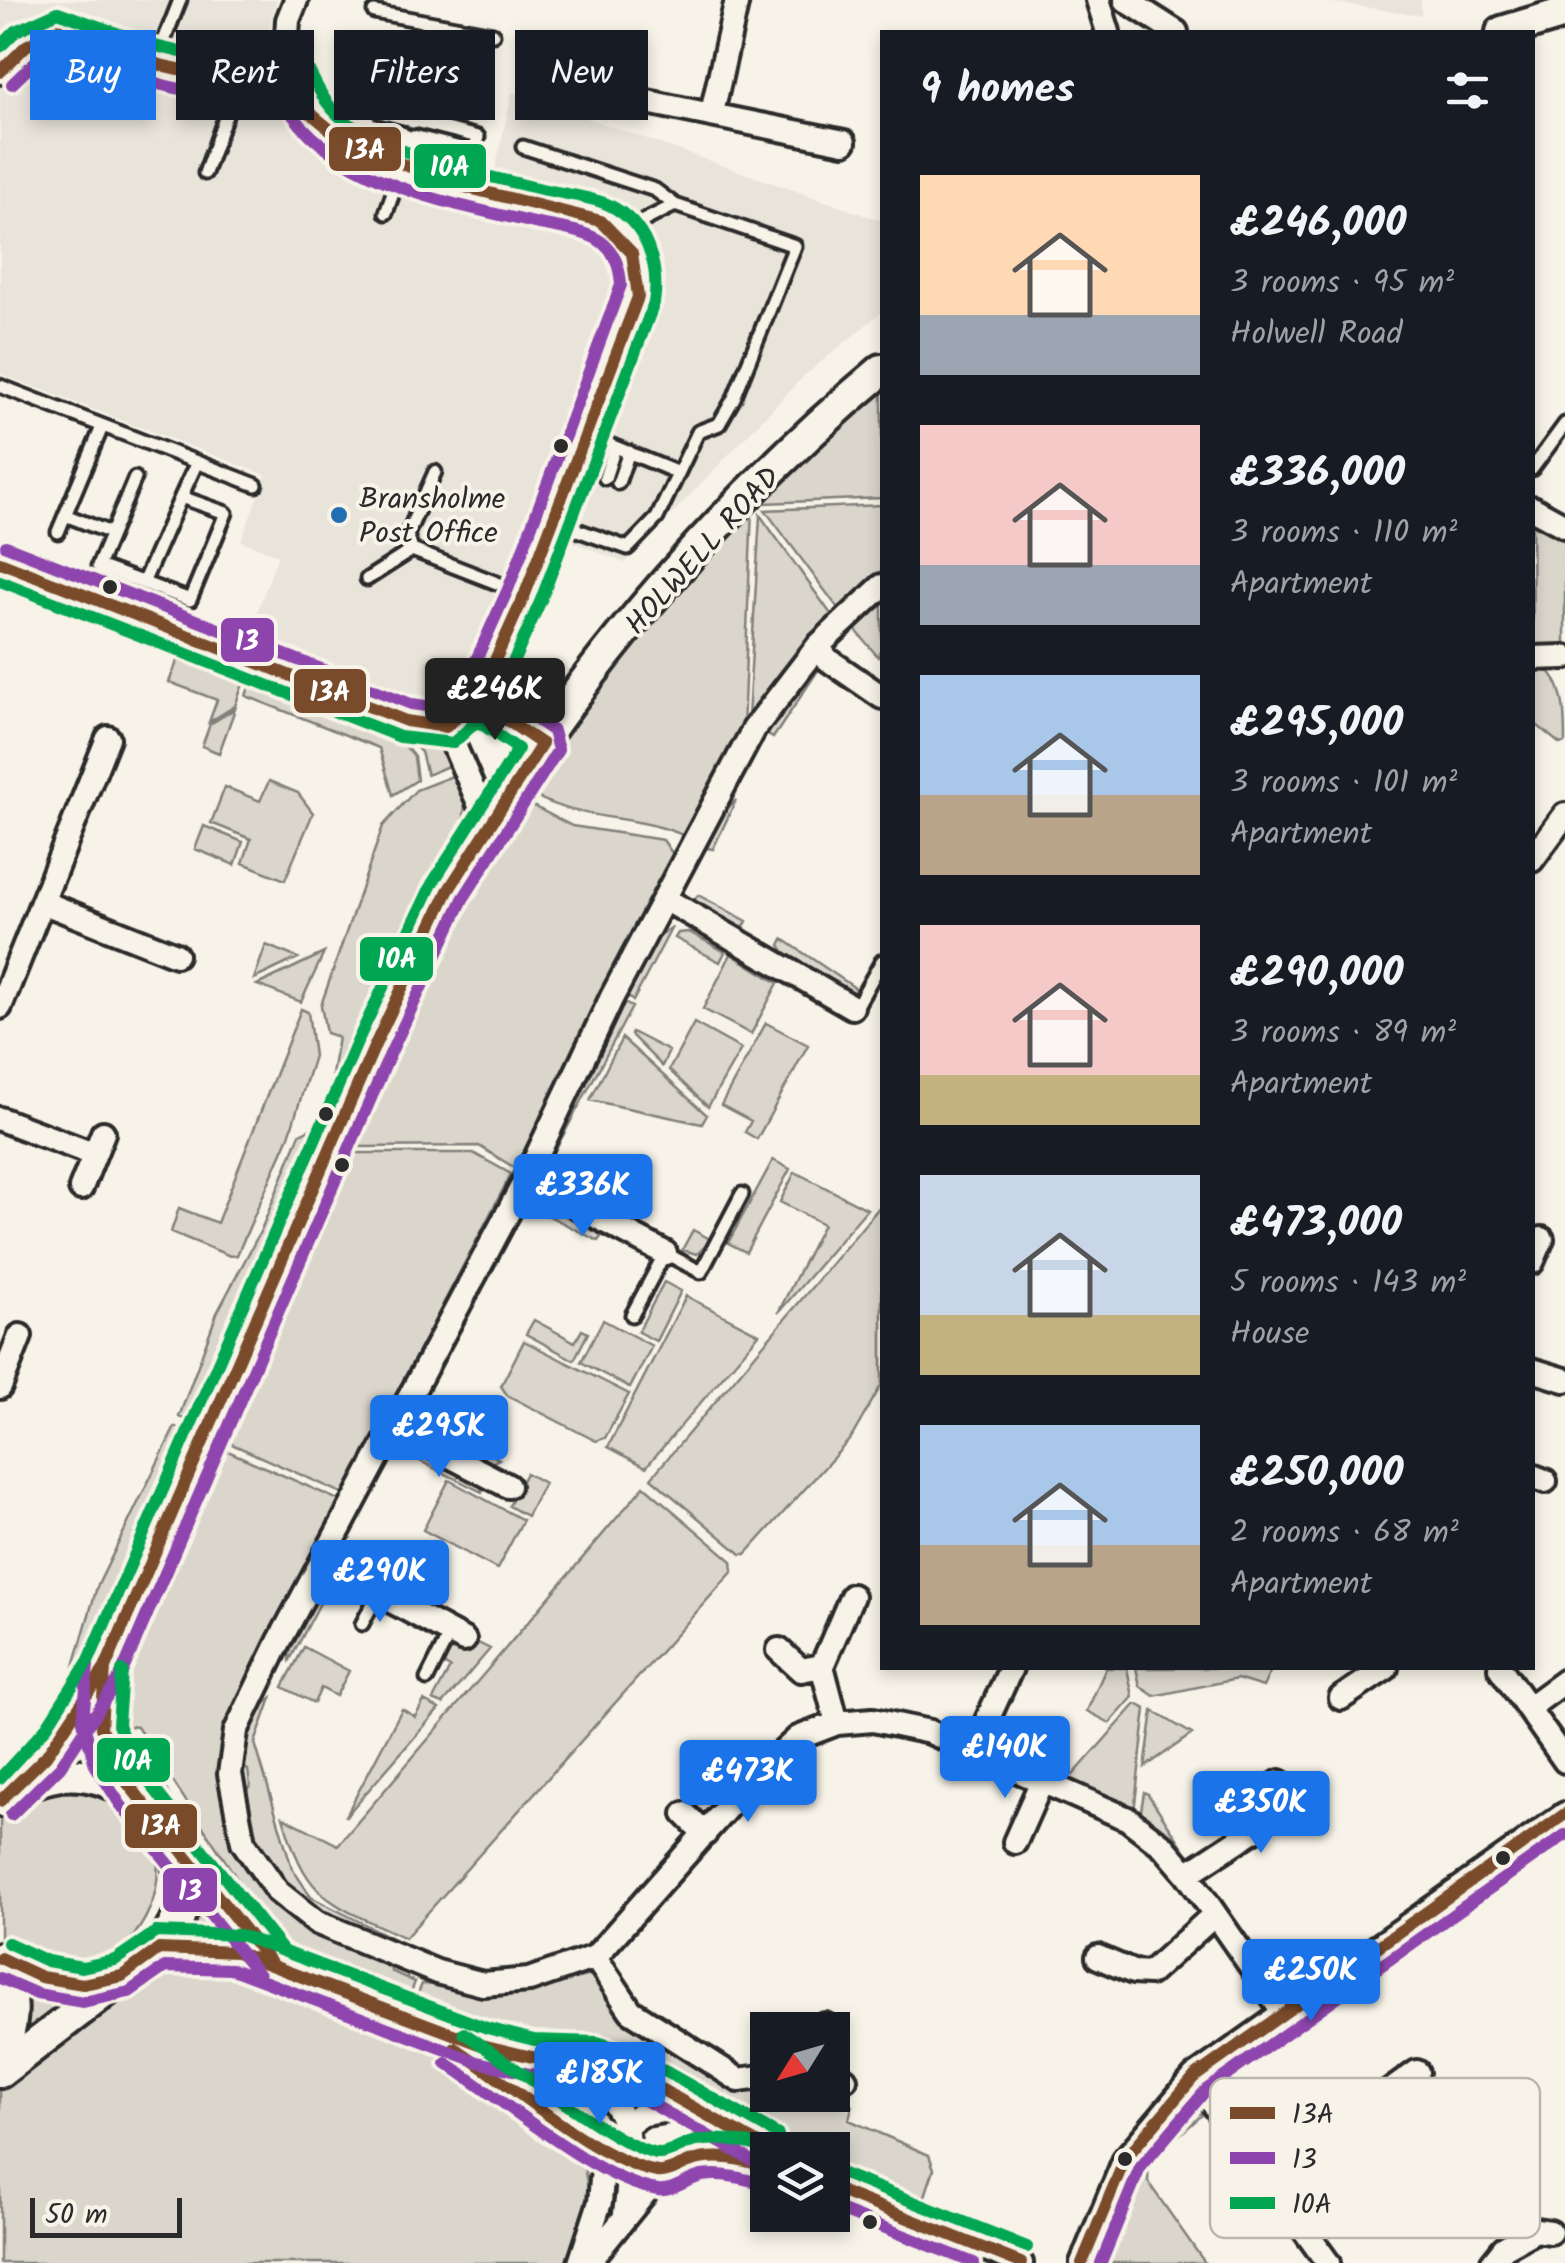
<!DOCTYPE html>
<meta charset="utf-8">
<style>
body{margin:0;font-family:Kalam,sans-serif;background:#20242c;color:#f1f3f6;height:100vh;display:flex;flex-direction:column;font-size:38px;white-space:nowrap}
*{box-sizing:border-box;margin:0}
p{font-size:32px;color:#9ea1a6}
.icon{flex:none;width:55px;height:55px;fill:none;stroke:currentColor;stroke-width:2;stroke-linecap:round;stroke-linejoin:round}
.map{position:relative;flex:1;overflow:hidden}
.panel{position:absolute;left:880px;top:30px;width:655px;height:1640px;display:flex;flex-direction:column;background:#171b24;border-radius:0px;box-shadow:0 5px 15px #0003}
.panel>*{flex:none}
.top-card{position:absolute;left:30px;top:30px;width:700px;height:90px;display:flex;gap:20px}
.needle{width:65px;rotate:233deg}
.fabs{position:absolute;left:750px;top:2012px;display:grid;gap:20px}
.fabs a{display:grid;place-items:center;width:100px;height:100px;border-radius:0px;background:#171b24;box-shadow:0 5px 15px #0003;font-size:50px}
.scale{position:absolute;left:30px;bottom:25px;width:152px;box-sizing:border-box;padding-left:10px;border:5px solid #2b2b2b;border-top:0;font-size:28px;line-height:35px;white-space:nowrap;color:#2b2b2b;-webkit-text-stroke:8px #f7f3e8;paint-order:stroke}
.price{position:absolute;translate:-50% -85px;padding:0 22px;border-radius:10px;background:#1a73e8;color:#fff;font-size:32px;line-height:65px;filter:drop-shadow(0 2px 5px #0008)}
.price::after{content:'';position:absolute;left:50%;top:60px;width:30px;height:22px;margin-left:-15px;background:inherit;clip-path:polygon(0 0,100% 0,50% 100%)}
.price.current{background:#222;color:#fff}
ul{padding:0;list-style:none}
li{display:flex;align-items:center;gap:30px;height:250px;padding:0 40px}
li span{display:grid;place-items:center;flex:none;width:280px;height:200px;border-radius:0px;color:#555}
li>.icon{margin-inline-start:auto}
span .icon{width:120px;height:120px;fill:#fffc;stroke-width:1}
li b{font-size:42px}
h2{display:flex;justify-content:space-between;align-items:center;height:120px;padding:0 40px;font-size:42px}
.pill{padding:0 35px;border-radius:0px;background:#171b24;box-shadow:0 5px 15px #0003;font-size:35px;line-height:90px}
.pill.current{background:#1a73e8;color:#fff}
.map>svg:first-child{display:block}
.built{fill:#e8e4da}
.green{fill:#dad6cc;stroke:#82807c;stroke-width:2.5}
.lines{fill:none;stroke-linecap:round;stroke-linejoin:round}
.lane-casing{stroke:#2b2b2b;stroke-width:19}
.street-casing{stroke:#2b2b2b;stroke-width:30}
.secondary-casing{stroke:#2b2b2b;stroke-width:38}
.lane{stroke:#f7f3e8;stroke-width:11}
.street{stroke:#f7f3e8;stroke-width:22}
.secondary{stroke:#f7f3e8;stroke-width:30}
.bus-1-casing{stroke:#f7f3e8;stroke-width:20}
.bus-2-casing{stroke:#f7f3e8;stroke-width:20}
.bus-3-casing{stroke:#f7f3e8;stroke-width:20}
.bus-1{stroke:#7a4b2a;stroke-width:12}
.bus-2{stroke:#8e44ad;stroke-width:12}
.bus-3{stroke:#00a651;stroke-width:12}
.bus-dot{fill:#2b2b2b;stroke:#f7f3e8;stroke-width:4}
.poi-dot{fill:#1f6fb2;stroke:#f7f3e8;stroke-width:4}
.labels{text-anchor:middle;stroke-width:8;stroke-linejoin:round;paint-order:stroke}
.poi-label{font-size:30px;fill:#2b2b2b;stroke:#f7f3e8;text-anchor:start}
.street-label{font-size:30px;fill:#2b2b2b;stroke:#f7f3e8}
.key{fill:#f7f3e8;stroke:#bab7af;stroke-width:2.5}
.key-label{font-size:28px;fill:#2b2b2b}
.line-badge{stroke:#f7f3e8;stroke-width:4}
.badge-label{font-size:28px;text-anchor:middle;font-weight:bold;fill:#fff}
</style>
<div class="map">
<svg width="1565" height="2263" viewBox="0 0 1565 2263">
<rect width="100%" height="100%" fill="#f7f3e8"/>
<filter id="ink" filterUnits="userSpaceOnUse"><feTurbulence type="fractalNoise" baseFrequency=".01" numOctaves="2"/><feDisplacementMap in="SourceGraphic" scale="20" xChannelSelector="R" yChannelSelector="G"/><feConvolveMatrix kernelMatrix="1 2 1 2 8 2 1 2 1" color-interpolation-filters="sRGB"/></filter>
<g filter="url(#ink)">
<path class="built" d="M0,0H277L269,30L277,49L308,92L346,124L379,142L494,175L512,92L882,221V312L804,376L625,563L566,539L559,546L483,720L470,731L444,740L416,736L237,667L278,555L241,541L266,475L0,374Z
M1312,0H1421V15Z"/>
<path class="green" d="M882,384V498L765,503L762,498Z
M882,505V573L840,611L765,510Z
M752,508L743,729L685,836C632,812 573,823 524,789L619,657Z
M760,515L833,617L748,718Z
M1532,518L1565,537V646L1533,652Z
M882,595V648L878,657L850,623Z
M178,659L243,684L235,706L209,722L217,700L169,682Z
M1532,669L1550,672C1565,691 1565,718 1565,742L1560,744L1533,722Z
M817,672L773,738L763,732L807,675Z
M260,676L416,736L444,740L455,763L427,775L421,752L406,738L258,681Z
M249,687L406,747L414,757L417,780L393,795L379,748L246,696Z
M235,709L219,753L202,746L210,724Z
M460,773C473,810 457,855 440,887L432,884L362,1025L369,1030L340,1079L332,1075L338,1037L326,1033L321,1005L383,826L416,790Z
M269,781L298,793L313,813L285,880L243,863L251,839L211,823L225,787L260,801Z
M518,798L572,826L663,840L675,857L515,1168L479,1146L357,1147L353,1145C379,1020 455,908 518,798Z
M736,800L713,849L707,848L719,815Z
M204,826L243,842L235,865L195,849Z
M698,895L747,921L744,927L727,926L692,903Z
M672,927L633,1001L625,994L655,940Z
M689,932L725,952L720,962L675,938L678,933Z
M783,939L861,992L852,999L788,958L780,945Z
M266,945L298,958L254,979Z
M324,953L301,1002L257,985Z
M731,954L778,983L751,1034L703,1009Z
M622,1002L632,1007L544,1171L543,1165Z
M301,1009L308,1012L314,1056L289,1136L237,1255L230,1256L171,1232L179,1208L217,1223Z
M694,1023L741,1049L708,1107L669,1070Z
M766,1023L808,1045L757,1139L745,1132L751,1121L721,1105Z
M632,1032L669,1051L662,1066L631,1035Z
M622,1038L707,1115L702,1124L590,1100Z
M314,1127L301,1182L196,1424L179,1417L217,1313L261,1230L300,1134Z
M354,1153H473L511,1174L344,1494L216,1437C240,1382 310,1201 347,1172Z
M773,1160L790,1169L746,1252L728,1243Z
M795,1172L867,1209L778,1313L823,1224L780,1202Z
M541,1200L592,1224L601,1237L598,1241L534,1208Z
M882,1204V1384L851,1438L746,1554H741L651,1478Z
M693,1230L712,1240L697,1254L682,1250Z
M664,1282L681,1291L656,1341L638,1332Z
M686,1296L759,1334L646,1467L608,1447Z
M534,1320L575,1342L582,1330L588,1333L574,1360L526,1334Z
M603,1320L652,1346L630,1388L581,1362Z
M524,1341L629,1394L605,1438L596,1441L507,1395L501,1386Z
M423,1420L499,1459L485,1466L419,1428Z
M175,1427L182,1429L187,1442L73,1707L68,1708L65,1697L97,1587Z
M212,1444L341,1501L232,1711C213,1778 220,1867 284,1911C315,1932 355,1946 389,1963L391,1971L415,1982L407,2003L349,1981L352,1972L282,1944L277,1953L241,1922L251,1907L246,1892L137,1727L108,1723L117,1664Z
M407,1448H418L481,1482L482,1492L406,1454Z
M526,1473L544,1483L527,1516L509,1506Z
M449,1480L523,1520L497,1569L423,1530Z
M644,1486L732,1561L733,1571L405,1938C329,1902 307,1902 283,1817L338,1845Z
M328,1588L290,1660L288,1643L316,1595Z
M472,1640L490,1649L443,1704L433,1700L450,1668L440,1662L446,1651Z
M304,1647L349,1671L336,1696L321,1688L314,1703L283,1687Z
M1106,1668H1127L1133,1697L1110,1723L1087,1711Z
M1136,1668H1272L1263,1687L1237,1679L1154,1696L1140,1686Z
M271,1698L255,1743L292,1868L311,1897L396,1940V1945C308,1906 269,1896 241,1796L250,1786L248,1770L240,1765C241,1736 249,1716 271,1698Z
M424,1701L439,1709L345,1817L402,1709L415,1717Z
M1136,1704L1146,1709L1134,1812L992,1747L990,1742L1073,1775Z
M1153,1711L1192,1734L1145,1767Z
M52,1717H66L40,1748L0,1780V1767Z
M79,1727L93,1732L104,1768L59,1763Z
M109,1731H126C152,1751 165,1790 183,1817C202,1846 224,1871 241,1902L236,1915L211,1873Z
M71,1786C250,1817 114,2056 0,1938V1816L19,1800Z
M1144,1792L1148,1794L1188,1855L1140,1817Z
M197,1888L225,1927L216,1939H182Z
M189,1956L231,1962L441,2052L583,2162L590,2198L566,2263H0V2091L158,1968Z
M591,1975L628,2024L767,2087L768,2095H828L852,2106L849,2120L929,2155L934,2169L919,2214L833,2178L832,2150H784L652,2075L586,2052L478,2035L412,2007L422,1984L517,1992Z
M18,1984L48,1997L79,1999L46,2031L23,2024Z
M1186,2106L1202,2115L1149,2162L1148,2182L1205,2263H1098C1095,2226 1130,2158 1154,2128C1162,2119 1175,2113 1186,2106Z"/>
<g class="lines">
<g class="lane-casing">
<path id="lane" d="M374,12L434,23
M356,57L456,80
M155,63L180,0
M380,112L478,137L466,184
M412,122L434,23L493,34
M523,147L655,190L675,205L795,246L734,398L719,424L698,432L657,518L628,548L552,521
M205,173L230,104L229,76
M386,213L403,165
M619,233L675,205
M0,386L256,485
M586,435L676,472
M1532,469L1565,424
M435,472L407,535L412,550L525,594
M135,478L98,566L190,600L226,513L181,497L197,462
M605,478L615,447
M618,483L629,452
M65,515L111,533
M58,532L102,427
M367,579L412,550
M143,583L181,497
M855,1009L882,961
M632,1315L665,1253L701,1272L742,1194
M362,1624L378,1594
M427,1679L450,1633"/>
</g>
<g class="street-casing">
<path id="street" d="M1098,0L1108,32
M1126,0L1176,32
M285,64L288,20L296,0
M0,72L26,46L58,29C130,56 210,97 285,64C295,86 302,107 320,124C372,172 530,204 601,221C633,241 640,261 638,297L525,594L477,700L446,727L406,721L0,562
M554,83L844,142
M712,113L737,0
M1532,508L1565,526
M882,586L818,646L754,729L612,997L526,1179L279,1642L236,1731L230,1774L243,1842L277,1891L316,1922L437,1972L483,1984L529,1980L595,1957L747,1785L798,1738L837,1723L873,1720L930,1732L1128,1819L1163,1846L1187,1874L1282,2011
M818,646L827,659L882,697
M1532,658L1565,657
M477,700L542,744
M446,727L488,824
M1532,860L1565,815
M665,899L852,1007
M42,902L176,955
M0,1007L108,738
M0,1119L93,1154
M526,1179L665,1253
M81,1188L103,1133
M1532,1262L1542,1239
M1532,1370L1565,1380
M0,1387L20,1336
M394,1427L508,1486
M1532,1476L1545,1481
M323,1564L464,1640
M779,1650L801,1670L822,1666
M1500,1668L1565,1761
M1341,1698L1386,1668
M1528,1708L1565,1681
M837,1723L822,1666L852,1596
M973,1751L1011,1668
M685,1814L705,1834
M175,1841L238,1931L265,1958
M1015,1842L1042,1781
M1187,1874L1259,1827L1245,1807L1280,1782
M159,1949L236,1952L482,2045L532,2057L595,2059L627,2070L769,2150
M595,1957L631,2011L739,2080L768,2076
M1098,1957L1133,1972L1150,1973L1214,1915
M822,2030L825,2025
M448,2043L503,2078L556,2120L633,2164L661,2173L697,2159L739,2158L768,2167
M556,2064C633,2089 636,2143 625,2213
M832,2077L845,2079
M1194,2077L1328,2263
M1270,2178L1417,2072
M832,2188L1021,2263
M580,2263L600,2202L605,2146L640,2115L691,2106
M588,2263L661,2173
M1082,2263L1125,2159L1194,2077L1565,1814
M1492,2263L1504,2248L1536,2230L1550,2232"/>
</g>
<g class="secondary-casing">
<path id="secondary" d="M1502,32L1565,13
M104,1676C97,1731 107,1749 137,1795
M29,1779L66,1734L105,1668C172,1512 240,1357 307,1202C363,1075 414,946 486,827C589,657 730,497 882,370
M0,1801C68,1750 139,1776 173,1851C179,1866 187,1887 184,1903C181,1915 174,1926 167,1937C127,1999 57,1993 0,1958
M0,2057C16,2023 15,1994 1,1959
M0,2072L116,1983"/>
</g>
<use href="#lane" class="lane"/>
<use href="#street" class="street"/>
<use href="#secondary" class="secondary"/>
<g class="bus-1-casing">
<path id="bus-1" d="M0,72L26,46L58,29C133,58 204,90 285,64L308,111L344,141L453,184L601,221L632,253L638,297L525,594L477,700L446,727L406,721L0,562
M105,1668L101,1728L121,1775L271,1963
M0,1801L46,1756L105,1668L375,1045L448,891L542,744L477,700
M0,1958L41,1977L83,1984L122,1976L159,1949L236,1952L482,2045L532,2057L595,2059L627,2070L769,2150
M455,2048C510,2083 594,2160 657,2172C668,2174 681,2164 692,2161C717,2153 744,2160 768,2167
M832,2188L1021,2263
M1082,2263L1125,2159L1194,2077L1565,1814"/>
</g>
<g class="bus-2-casing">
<path id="bus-2" d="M6,546L411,704L441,708L463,689L509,587L621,285C620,266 614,249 597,239C578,229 550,227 530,222C438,200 317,180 275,85C202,109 127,75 59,48L37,60L12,84
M88,1665L83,1721L95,1765L120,1804L259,1975
M11,1815L60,1767L120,1677L391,1052L463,899L558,750L553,731L487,686
M0,1978L37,1994L83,2002L129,1992L165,1967L232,1969L478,2062L530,2074L592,2076L620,2086L760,2165
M446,2063C500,2097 598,2182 658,2190C673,2192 687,2179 702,2176C723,2173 743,2178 763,2184
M832,2207L974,2263
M1101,2263L1140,2168L1206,2090L1565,1835"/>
</g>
<g class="bus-3-casing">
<path id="bus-3" d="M0,47L16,31L58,12L147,44L201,57L228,59L291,48C314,63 313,101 351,125C407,160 479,174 541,189C563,194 589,196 609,205C646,223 660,265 654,303L541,600L493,707L453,743L400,737L0,581
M122,1671L118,1725L136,1766L283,1951
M0,1778L45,1729L89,1660L359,1038L432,884L518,749L467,714
M8,1943L47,1961L82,1967L115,1960L156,1932L240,1935L487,2028L534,2040L597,2042L633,2053L778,2135
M464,2033C500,2055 627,2155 660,2154C669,2154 681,2146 689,2143C716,2135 746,2142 772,2150
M838,2172L1027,2247"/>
</g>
<use href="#bus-1" class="bus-1"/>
<use href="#bus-2" class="bus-2"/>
<use href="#bus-3" class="bus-3"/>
</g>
</g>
<g class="bus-dot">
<circle cx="561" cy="446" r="9"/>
<circle cx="110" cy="587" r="9"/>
<circle cx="326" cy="1114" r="9"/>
<circle cx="342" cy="1165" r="9"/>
<circle cx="1503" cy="1858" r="9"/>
<circle cx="1125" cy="2159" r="9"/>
<circle cx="870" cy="2222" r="9"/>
</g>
<circle class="poi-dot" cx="339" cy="515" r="10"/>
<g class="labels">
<g class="poi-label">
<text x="359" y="508">Bransholme<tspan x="359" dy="34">Post Office</tspan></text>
</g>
<g class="street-label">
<text transform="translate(702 550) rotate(-48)" y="10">HOLWELL ROAD</text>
</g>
</g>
<rect x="1210" y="2078" width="330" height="160" rx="15" class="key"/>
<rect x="1230" y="2107" width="45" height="12" fill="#7a4b2a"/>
<rect x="1230" y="2152" width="45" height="12" fill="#8e44ad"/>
<rect x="1230" y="2197" width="45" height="12" fill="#00a651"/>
<g class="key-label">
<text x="1292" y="2123">13A</text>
<text x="1292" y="2168">13</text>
<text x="1292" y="2213">10A</text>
</g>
<g class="line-badge">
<rect x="327" y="125" width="76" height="48" rx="10" fill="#7a4b2a"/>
<rect x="412" y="142" width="76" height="48" rx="10" fill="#00a651"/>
<rect x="219" y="616" width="57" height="48" rx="10" fill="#8e44ad"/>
<rect x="292" y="667" width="76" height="48" rx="10" fill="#7a4b2a"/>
<rect x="358" y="935" width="77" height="48" rx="10" fill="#00a651"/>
<rect x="95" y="1736" width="77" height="48" rx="10" fill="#00a651"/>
<rect x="123" y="1802" width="76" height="48" rx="10" fill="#7a4b2a"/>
<rect x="161" y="1866" width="58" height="48" rx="10" fill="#8e44ad"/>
</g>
<g class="badge-label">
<text x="365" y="159">13A</text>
<text x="450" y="176">10A</text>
<text x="247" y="650">13</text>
<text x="330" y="701">13A</text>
<text x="397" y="968">10A</text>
<text x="133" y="1770">10A</text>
<text x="161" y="1835">13A</text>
<text x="190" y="1900">13</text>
</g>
</svg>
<div class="fabs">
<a><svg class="needle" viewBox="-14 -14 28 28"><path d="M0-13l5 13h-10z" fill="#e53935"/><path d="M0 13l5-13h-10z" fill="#9ea1a6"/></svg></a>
<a><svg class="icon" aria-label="layers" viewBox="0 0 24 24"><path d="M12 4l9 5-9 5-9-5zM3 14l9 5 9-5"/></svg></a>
</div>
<div class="scale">50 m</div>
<b class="price current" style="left:495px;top:743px">£246K</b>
<b class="price" style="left:583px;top:1239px">£336K</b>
<b class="price" style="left:439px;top:1480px">£295K</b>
<b class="price" style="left:380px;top:1625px">£290K</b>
<b class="price" style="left:1005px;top:1801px">£140K</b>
<b class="price" style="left:748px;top:1825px">£473K</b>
<b class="price" style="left:1261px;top:1856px">£350K</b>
<b class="price" style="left:1311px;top:2024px">£250K</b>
<b class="price" style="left:600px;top:2127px">£185K</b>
<div class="top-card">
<a class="pill current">Buy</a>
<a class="pill">Rent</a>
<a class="pill">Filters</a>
<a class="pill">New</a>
</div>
<section class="panel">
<h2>9 homes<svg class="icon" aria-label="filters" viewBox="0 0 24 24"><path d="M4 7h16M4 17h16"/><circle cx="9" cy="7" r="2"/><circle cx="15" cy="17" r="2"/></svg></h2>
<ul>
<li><span style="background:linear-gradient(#ffd9b3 70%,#9aa5b1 0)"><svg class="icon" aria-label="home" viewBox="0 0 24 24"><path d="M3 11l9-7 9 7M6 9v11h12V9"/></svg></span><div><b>£246,000</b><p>3 rooms · 95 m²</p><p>Holwell Road</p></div></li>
<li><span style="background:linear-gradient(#f6c9c9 70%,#9aa5b1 0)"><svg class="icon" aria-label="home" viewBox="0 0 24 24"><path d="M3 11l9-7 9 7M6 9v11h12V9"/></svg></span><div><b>£336,000</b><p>3 rooms · 110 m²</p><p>Apartment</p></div></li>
<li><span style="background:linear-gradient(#a9c7e8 60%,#b9a48a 0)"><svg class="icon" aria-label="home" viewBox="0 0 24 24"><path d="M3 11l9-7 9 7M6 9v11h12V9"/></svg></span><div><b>£295,000</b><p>3 rooms · 101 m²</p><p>Apartment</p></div></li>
<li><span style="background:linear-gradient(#f6c9c9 75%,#c2b280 0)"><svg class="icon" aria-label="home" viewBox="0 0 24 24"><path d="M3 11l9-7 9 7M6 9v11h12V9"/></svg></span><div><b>£290,000</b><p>3 rooms · 89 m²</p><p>Apartment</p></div></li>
<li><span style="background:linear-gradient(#c9d6e8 70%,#c2b280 0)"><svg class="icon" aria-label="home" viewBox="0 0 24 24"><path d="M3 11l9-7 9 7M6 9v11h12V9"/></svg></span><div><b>£473,000</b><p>5 rooms · 143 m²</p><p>House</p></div></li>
<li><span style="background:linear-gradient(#a9c7e8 60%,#b9a48a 0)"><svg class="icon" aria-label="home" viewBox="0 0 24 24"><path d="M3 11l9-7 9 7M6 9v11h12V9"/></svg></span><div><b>£250,000</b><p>2 rooms · 68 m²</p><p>Apartment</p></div></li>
</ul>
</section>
</div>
